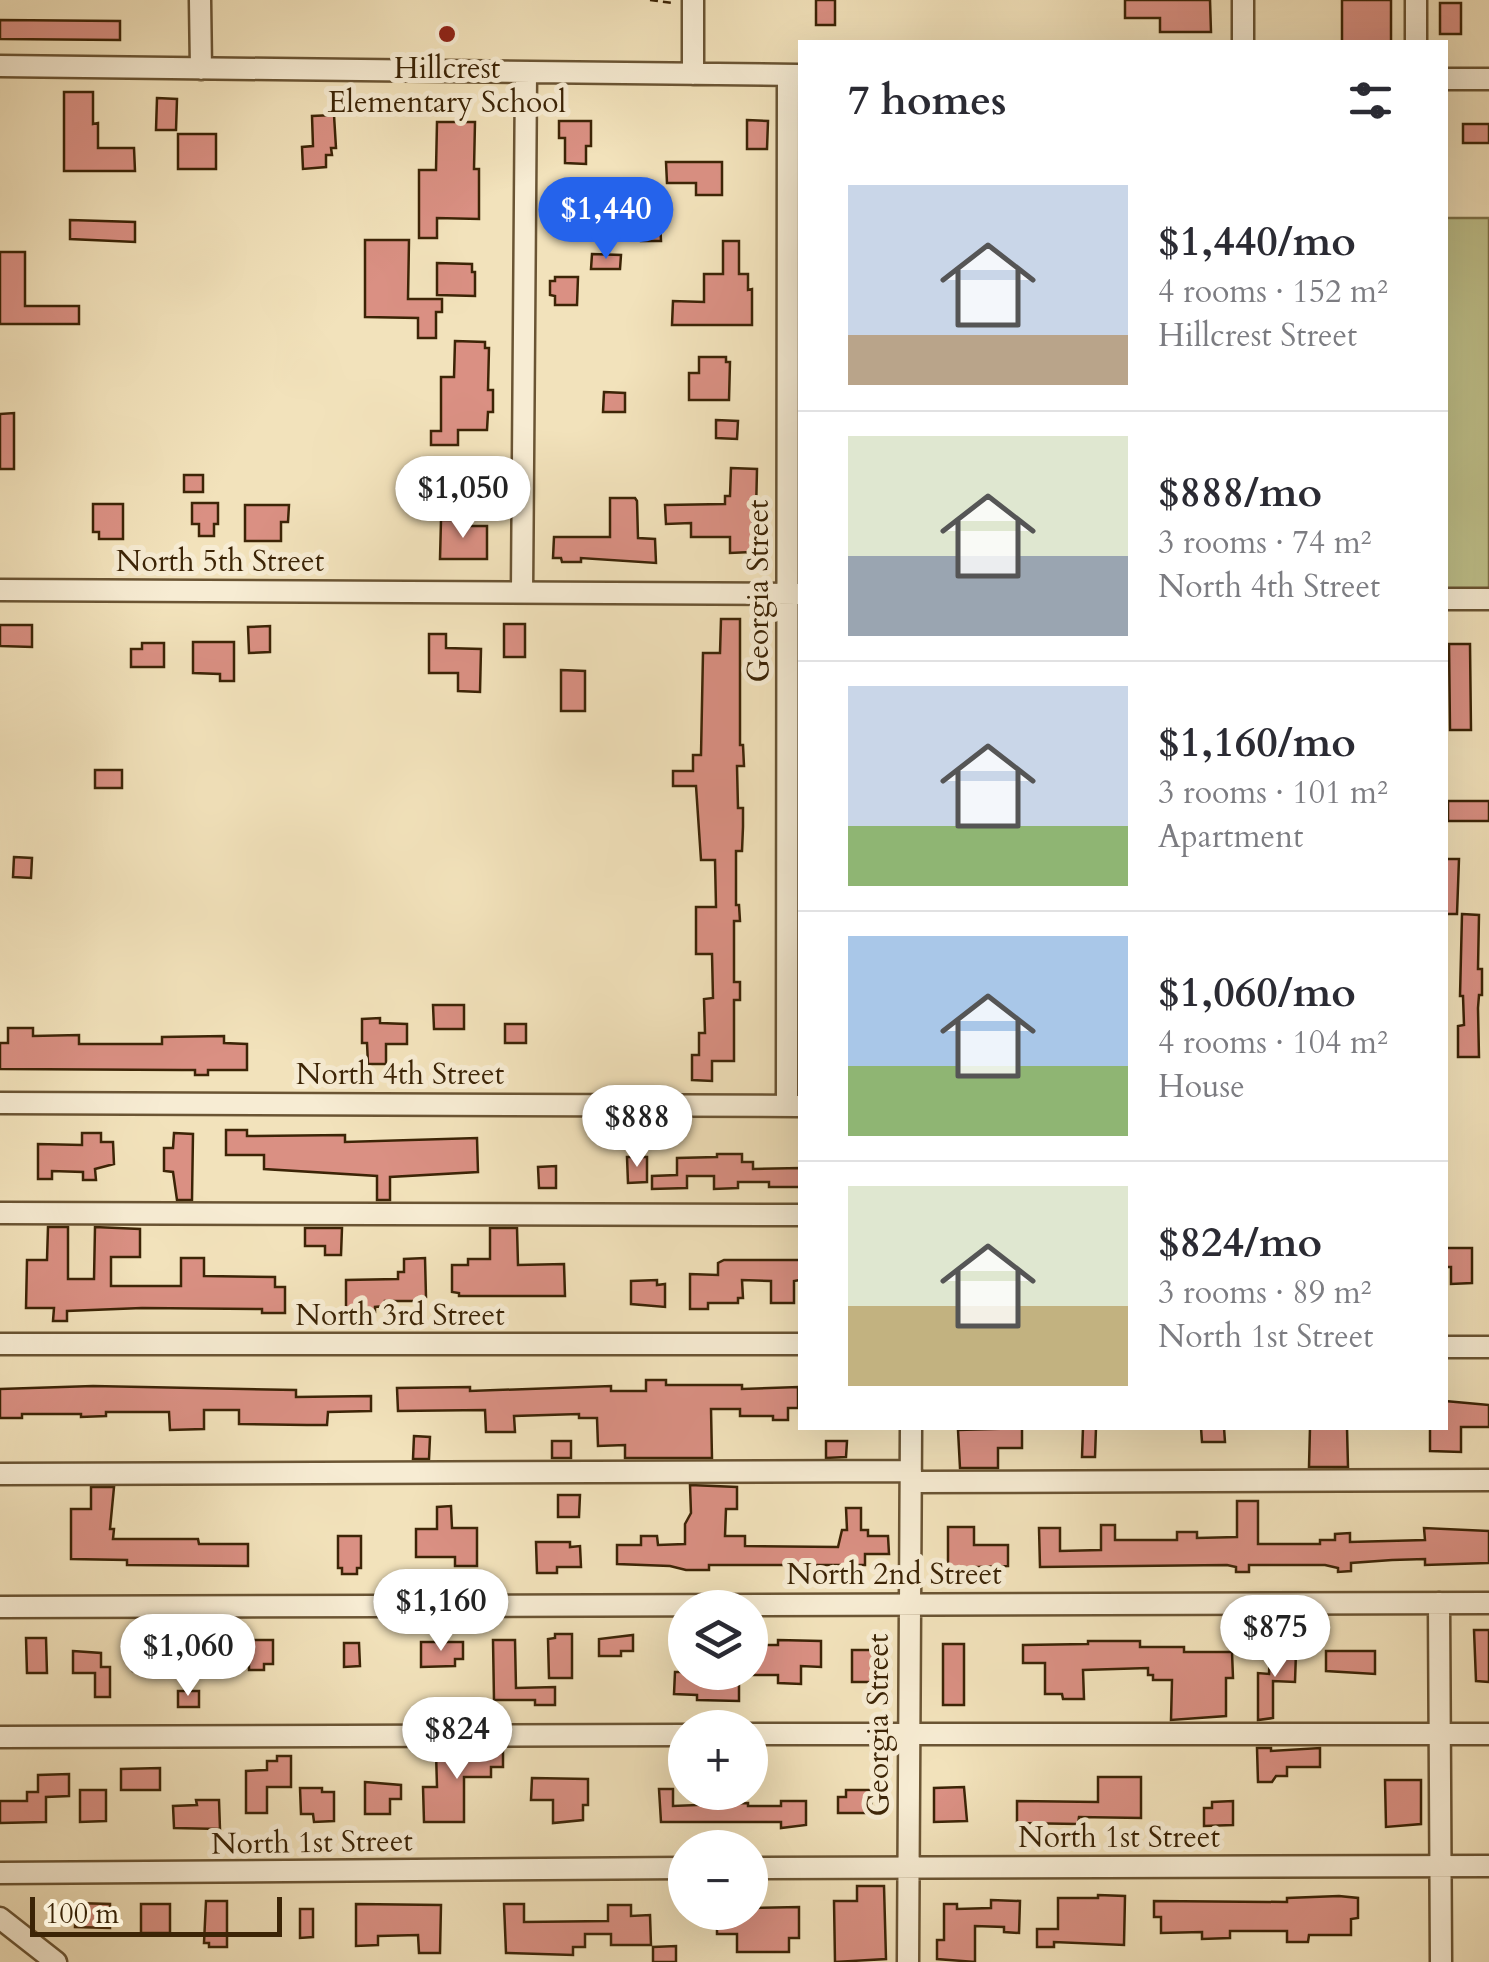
<!DOCTYPE html>
<meta charset="utf-8">
<style>
body{margin:0;font-family:Cardo,serif;background:#f7f7f7;color:#2b2b33;height:100vh;display:flex;flex-direction:column;font-size:38px;white-space:nowrap}
*{box-sizing:border-box;margin:0}
p{font-size:32px;color:#7c7c81}
.icon{flex:none;width:55px;height:55px;fill:none;stroke:currentColor;stroke-width:2;stroke-linecap:round;stroke-linejoin:round}
.map{position:relative;flex:1;overflow:hidden}
.panel{position:absolute;left:798px;top:40px;width:650px;height:1390px;display:flex;flex-direction:column;background:#fff;border-radius:0px;box-shadow:0 10px 40px #0002}
.panel>*{flex:none}
.tools{position:absolute;left:668px;top:1590px;display:grid;gap:20px}
.tools a{display:grid;place-items:center;width:100px;height:100px;border-radius:50%;background:#fff;box-shadow:0 10px 40px #0002;font-size:50px}
.scale{position:absolute;left:30px;bottom:25px;width:252px;box-sizing:border-box;padding-left:10px;border:5px solid #3c2406;border-top:0;font-size:28px;line-height:35px;white-space:nowrap;color:#3c2406;-webkit-text-stroke:8px #f7ecd3;paint-order:stroke}
.price{position:absolute;translate:-50% -85px;padding:0 22px;border-radius:35px;background:#fff;color:#222;font-size:32px;line-height:65px;filter:drop-shadow(0 2px 5px #0008)}
.price::after{content:'';position:absolute;left:50%;top:60px;width:30px;height:22px;margin-left:-15px;background:inherit;clip-path:polygon(0 0,100% 0,50% 100%)}
.price.on{background:#2563eb;color:#fff}
ul{padding:0;list-style:none}
li{display:flex;align-items:center;gap:30px;height:250px;padding:0 50px}
li+li{border-top:2px solid #e1e1e2}
li span{display:grid;place-items:center;flex:none;width:280px;height:200px;border-radius:0px;color:#555}
li>.icon{margin-inline-start:auto}
span .icon{width:120px;height:120px;fill:#fffc;stroke-width:1}
li b{font-size:42px}
h2{display:flex;justify-content:space-between;align-items:center;height:120px;padding:0 50px;font-size:42px}
.map>svg:first-child{display:block}
.green{fill:#c0c28c;stroke:#7e7349;stroke-width:2.5}
.building{fill:#da9083;stroke:#3c2406;stroke-width:2.5}
.lines{fill:none;stroke-linecap:round;stroke-linejoin:round}
.minor-casing{stroke:#6a5433;stroke-width:25}
.path{stroke:#3c2406;stroke-width:2.5;stroke-dasharray:8 5;stroke-linecap:butt}
.minor{stroke:#f7ecd3;stroke-width:20}
.poi-dot{fill:#8f2418;stroke:#f7ecd3;stroke-width:4}
.labels{text-anchor:middle;stroke-width:10;stroke-linejoin:round;paint-order:stroke}
.poi-label{font-size:30px;fill:#3c2406;stroke:#f7ecd3}
.street-label{font-size:30px;fill:#3c2406;stroke:#f7ecd3}
</style>
<div class="map">
<svg width="1489" height="1962" viewBox="0 0 1489 1962">
<rect width="100%" height="100%" fill="#f2e2bb"/>
<filter id="stains"><feTurbulence type="fractalNoise" baseFrequency=".002" numOctaves="4"/><feColorMatrix values="0 0 0 0 .2 0 0 0 0 .09 0 0 0 0 .02 0 0 0 .5 -.17"/></filter>
<radialGradient id="worn" r=".72"><stop offset=".6" stop-color="#630" stop-opacity="0"/><stop offset="1" stop-color="#630" stop-opacity=".3"/></radialGradient>
<path class="green" d="M1445,218H1489V599H1445Z"/>
<path class="building" d="M816,0H835V25H816Z
M1125,0H1210L1211,32H1160V18H1125Z
M1342,0H1391V42H1342Z
M1440,3H1461V34H1440Z
M0,20L120,21V40L0,39Z
M64,92H93V124L98,123V148H134L135,171H64Z
M157,98L177,99L176,130H156Z
M334,115L336,148H331L332,155H326V167L303,169L302,147L313,146L312,116Z
M747,120L768,121L767,149H747Z
M559,121H591V146H586V164L565,163V138H559Z
M437,122H475L474,169H479V219L437,218V238H419V170H436Z
M1463,124H1489V143H1463Z
M178,134H216V169H178Z
M666,162H722V195H696V183H667Z
M562,191L598,192V211H562Z
M70,220L135,222V242L70,239Z
M641,220H660L661,241H641Z
M365,240H409L408,299H442V312H436V338H418V318L365,317Z
M723,241H739V274H748V290L752,289V325H672L673,301L704,302V274H723Z
M0,252H25V306H79V324H0Z
M592,254L621,255L620,269H591Z
M437,263L472,264V272H475V296L437,295Z
M555,277H578L577,305H555V296L550,295V281H555Z
M455,341L485,342V348H489L488,390H493V412H488L487,430H458V445H431V431H441V377H454Z
M699,357H726V362H730L729,400H689V373H699Z
M604,392L625,393V412H603Z
M14,413V469H0V414Z
M716,420L738,421L737,439L716,438Z
M731,468L757,469L756,513H753L751,552L730,553V537H691V523L666,524L665,505L725,504V496H730Z
M184,475H203V492H184Z
M610,498H635L637,501L638,538L655,539L656,563L581,558V562H562L561,558H553L554,537H610Z
M192,503H218V524H214V536H199V524H192Z
M93,504H123V539H99V532H93Z
M245,505H289L288,522H281V541H245Z
M441,520H463V526H487V559H440Z
M721,619H740V745H743L744,766H737L738,808H743V827L742,851H736V905H739L740,921H734V982H740V1000H734V1061H712V1081L692,1080V1055H699V1033H705L704,999L713,998L712,954H696V907H716L715,860H701L696,786H673V771H693V755H701L703,653H720Z
M504,624H525V657H504Z
M0,625H32V647L0,646Z
M270,626V652L249,653L248,627Z
M429,634H446V648L481,649L480,692L458,691V673H429Z
M193,642H234V681H220V674L193,673Z
M142,643H164V667H131V649H142Z
M1449,644H1470L1471,730H1450Z
M561,670L585,671V711H561Z
M95,770H122V788H95Z
M1448,801H1489V821H1448Z
M14,857L32,858L31,878L13,877Z
M1445,859H1459L1457,914H1446Z
M1462,914L1479,915L1478,969H1482V995H1479L1478,1008L1479,1057H1458V1026L1464,1025L1463,996H1460Z
M433,1005H464V1029H434Z
M380,1018V1023L407,1024V1044H386V1064H368L367,1043H362V1019Z
M505,1024H526V1043H505Z
M8,1028H33V1036L79,1035V1044H162V1037L224,1036V1043L247,1044V1070H208V1075H195V1070H182L0,1069V1043H8Z
M226,1130H247V1136L345,1135V1142L477,1138L478,1172L390,1177V1200H377V1176L264,1169V1155H226Z
M82,1133H101V1142H113L114,1164L95,1169L96,1180H83V1172L52,1171V1179H38V1144L82,1145Z
M174,1133L193,1134L192,1200H177L173,1172L164,1171V1148H173Z
M717,1154H742V1162H753V1169L800,1168V1187H769V1182H738V1188L714,1189V1176H687V1188L652,1189V1176L677,1175V1158L717,1157Z
M627,1157H647V1182L628,1183Z
M556,1166V1188H539L538,1167Z
M48,1227H68V1279H94L95,1227L140,1229V1257H111V1286H181V1258H204V1276L275,1277V1287H285V1313H262V1309L142,1308L67,1311V1321H53L54,1308H26L27,1260H47Z
M305,1228H342L341,1255H325V1246H305Z
M490,1228H517L518,1265L564,1264L565,1296H459V1293L452,1292V1265H468V1259H490Z
M1445,1248H1472V1283L1451,1284V1267H1445Z
M425,1258L426,1297H421V1301H385V1306L375,1307V1312H346V1280L398,1279V1272H404V1259Z
M724,1260H800V1280L794,1281V1303H771V1281L742,1280L743,1298H738V1303H708V1309H690V1274L718,1275V1263Z
M657,1280V1285L665,1284V1307L631,1304V1281Z
M646,1380H666V1385H742V1389L798,1387V1408H788V1420H773V1416H740V1409H711L712,1458H625V1445L598,1446L597,1418H579V1414L514,1416L515,1432H486L485,1410L398,1411L397,1388L470,1387V1391L611,1386V1391H646Z
M93,1386L296,1390V1397L371,1396V1411L328,1412L327,1425H307L239,1424V1410H204V1429L170,1430L169,1412H106V1416L81,1417V1414H22V1418H0V1389Z
M1445,1401L1489,1405V1427H1461V1452L1430,1451V1428H1445Z
M1022,1428V1448H998V1468H960L958,1430Z
M1083,1428H1096L1095,1457H1082Z
M1201,1428H1224L1225,1442H1202Z
M1310,1428H1347L1348,1467H1309Z
M414,1436L430,1437L429,1459H413Z
M552,1441H571V1458H552Z
M826,1441H847L846,1457L826,1458Z
M690,1485L737,1487V1509H726L725,1536H745V1546L838,1547L842,1530H847L846,1508H861V1530H868V1536H888L889,1554H865V1565H709V1570H686L670,1566L617,1564V1545H641V1536H657L658,1545L685,1544V1524L691,1513Z
M91,1487H114L110,1529H114L113,1539H198L199,1544H248V1566L127,1565V1560L71,1559V1509H91Z
M558,1495H580L579,1517H558Z
M1237,1501H1258V1544H1320V1540H1335V1534L1350,1533V1542L1425,1540L1424,1528L1489,1531V1563L1425,1565V1559L1392,1560L1351,1563V1571L1338,1572V1568L1325,1565H1249V1572H1236V1567L1227,1565L1040,1567L1039,1528H1060V1551L1101,1550V1525H1115V1540H1177V1532H1197V1538L1237,1537Z
M451,1506L452,1528H477V1566H455V1557H416V1529H437V1507Z
M948,1527H974V1545H1008V1566L948,1568Z
M338,1536H361V1568H357V1574H342V1568H338Z
M536,1542H570V1547L580,1546L581,1567H557V1573H537Z
M1474,1630H1489V1682L1476,1681Z
M555,1634H572V1678H549L548,1639L555,1638Z
M633,1635V1651H621V1656H599V1639Z
M26,1638H46L47,1673H27Z
M158,1638L159,1671H133L132,1639Z
M249,1640H273V1664H264V1670H249Z
M493,1640H515L516,1688L555,1687V1705H535V1700H494Z
M778,1640L821,1641V1667L801,1666V1684L778,1683V1675H750V1645H778Z
M222,1641V1662H199V1642Z
M1088,1641H1140V1647H1184V1652H1232L1233,1678H1226V1716L1171,1720L1172,1680H1153V1675H1148V1668L1083,1670L1084,1699H1063L1062,1694H1045V1663H1023V1645L1088,1644Z
M421,1642H463V1659H455V1666L421,1667Z
M344,1643H359L360,1666L344,1667Z
M943,1644H964V1705H943Z
M852,1650H873V1682H852Z
M73,1651L101,1653V1667H110V1697H95V1673H73Z
M1270,1651L1296,1652L1295,1682L1273,1681V1718L1258,1720V1673L1269,1674Z
M1326,1651H1375V1674L1326,1671Z
M675,1672H696L695,1678H739V1701L697,1700V1695L674,1694Z
M178,1691H199V1707H178Z
M1257,1748H1271V1751L1320,1748V1767H1287V1776H1276L1272,1782H1258Z
M475,1749H503V1767H491V1777H464V1822H424L423,1787H437L436,1752Z
M277,1756H291V1787H267V1813H246V1771L267,1770V1761H277Z
M160,1768V1790H121V1769Z
M69,1774V1796L46,1797V1822L0,1823V1801H27V1792H38V1775Z
M1098,1777H1141V1818L1079,1817L1078,1824L1017,1823V1801L1098,1802Z
M532,1778L588,1779V1805H583V1820L553,1823V1800H531Z
M1385,1780H1421V1824L1386,1827Z
M365,1782L401,1785V1799H390V1814H365Z
M964,1787L967,1821L934,1822V1788Z
M300,1788H322V1792H334V1821L314,1822L313,1814H301Z
M659,1789H673V1806L748,1803V1806H781V1801H806V1825L781,1828V1822H661Z
M80,1790H106V1821L80,1822Z
M846,1790H871L872,1813H838V1797H846Z
M196,1800H219L220,1829L174,1828L173,1806L197,1805Z
M1233,1801V1825L1204,1826V1808H1212V1802Z
M857,1886H884L886,1959L835,1962L834,1901H857Z
M1098,1895L1125,1896L1124,1945L1054,1942V1947H1037V1929H1058V1898H1098Z
M1339,1896L1358,1898V1918L1351,1919V1935H1309L1308,1942H1287V1931H1230V1938L1202,1939V1932L1161,1933V1917H1154V1901L1287,1902V1898Z
M991,1900L1020,1901L1019,1933L1004,1932V1927L975,1926V1962L937,1959V1940H944V1904H957V1909L991,1908Z
M206,1901H227V1947H209V1943H204Z
M76,1903L110,1904V1928L75,1927Z
M141,1904H170V1933H141Z
M356,1904L441,1905L440,1953H419L418,1935L378,1936V1945L356,1946Z
M504,1904H524V1922L608,1921V1905H631V1916L650,1915L651,1945H611V1934H585V1947H573V1955L506,1953Z
M799,1907V1938H789V1952H737V1934H717V1915L750,1912V1908Z
M300,1909H313V1937L300,1938Z
M676,1946V1962H653V1947Z"/>
<g class="lines">
<g class="minor-casing">
<path id="minor" d="M200,0L201,69
M693,0V74
M1243,0V42
M1416,0V42
M0,66L798,75
M1445,79H1489
M0,590L798,594
M522,592L526,73
M1445,599H1489
M0,1103L798,1106
M787,1106L788,75
M0,1213L800,1215
M0,1344H800
M1445,1347H1489
M0,1474L911,1471
M911,1482L1489,1480
M1439,1603L1441,1962
M0,1607L1489,1603
M750,1734H1489
M0,1737L685,1735
M750,1868L1489,1866
M0,1873L685,1868
M0,1918L56,1962
M908,1962L911,1428"/>
</g>
<path class="path" d="M650,0L673,3"/>
<use href="#minor" class="minor"/>
</g>
<circle class="poi-dot" cx="447" cy="34" r="10"/>
<g class="labels">
<g class="poi-label">
<text x="447" y="78">Hillcrest<tspan x="447" dy="34">Elementary School</tspan></text>
</g>
<g class="street-label">
<text x="220" y="571">North 5th Street</text>
<text transform="translate(758 591) rotate(-90)" y="10">Georgia Street</text>
<text x="400" y="1084">North 4th Street</text>
<text x="400" y="1325">North 3rd Street</text>
<text x="894" y="1584">North 2nd Street</text>
<text transform="translate(878 1725) rotate(-90)" y="10">Georgia Street</text>
<text x="1119" y="1847">North 1st Street</text>
<text transform="translate(312 1842) rotate(-1)" y="10">North 1st Street</text>
</g>
</g>
<rect width="100%" height="100%" filter="url(#stains)"/>
<rect width="100%" height="100%" fill="url(#worn)"/>
</svg>
<div class="tools">
<a><svg class="icon" aria-label="layers" viewBox="0 0 24 24"><path d="M12 4l9 5-9 5-9-5zM3 14l9 5 9-5"/></svg></a>
<a>+</a>
<a>−</a>
</div>
<div class="scale">100 m</div>
<b class="price on" style="left:606px;top:262px">$1,440</b>
<b class="price" style="left:463px;top:541px">$1,050</b>
<b class="price" style="left:637px;top:1170px">$888</b>
<b class="price" style="left:441px;top:1654px">$1,160</b>
<b class="price" style="left:1275px;top:1680px">$875</b>
<b class="price" style="left:188px;top:1699px">$1,060</b>
<b class="price" style="left:457px;top:1782px">$824</b>
<section class="panel">
<h2>7 homes<svg class="icon" aria-label="filters" viewBox="0 0 24 24"><path d="M4 7h16M4 17h16"/><circle cx="9" cy="7" r="2"/><circle cx="15" cy="17" r="2"/></svg></h2>
<ul>
<li><span style="background:linear-gradient(#c9d6e8 75%,#b9a48a 0)"><svg class="icon" aria-label="home" viewBox="0 0 24 24"><path d="M3 11l9-7 9 7M6 9v11h12V9"/></svg></span><div><b>$1,440/mo</b><p>4 rooms · 152 m²</p><p>Hillcrest Street</p></div></li>
<li><span style="background:linear-gradient(#dfe7d0 60%,#9aa5b1 0)"><svg class="icon" aria-label="home" viewBox="0 0 24 24"><path d="M3 11l9-7 9 7M6 9v11h12V9"/></svg></span><div><b>$888/mo</b><p>3 rooms · 74 m²</p><p>North 4th Street</p></div></li>
<li><span style="background:linear-gradient(#c9d6e8 70%,#8fb573 0)"><svg class="icon" aria-label="home" viewBox="0 0 24 24"><path d="M3 11l9-7 9 7M6 9v11h12V9"/></svg></span><div><b>$1,160/mo</b><p>3 rooms · 101 m²</p><p>Apartment</p></div></li>
<li><span style="background:linear-gradient(#a9c7e8 65%,#8fb573 0)"><svg class="icon" aria-label="home" viewBox="0 0 24 24"><path d="M3 11l9-7 9 7M6 9v11h12V9"/></svg></span><div><b>$1,060/mo</b><p>4 rooms · 104 m²</p><p>House</p></div></li>
<li><span style="background:linear-gradient(#dfe7d0 60%,#c2b280 0)"><svg class="icon" aria-label="home" viewBox="0 0 24 24"><path d="M3 11l9-7 9 7M6 9v11h12V9"/></svg></span><div><b>$824/mo</b><p>3 rooms · 89 m²</p><p>North 1st Street</p></div></li>
</ul>
</section>
</div>
